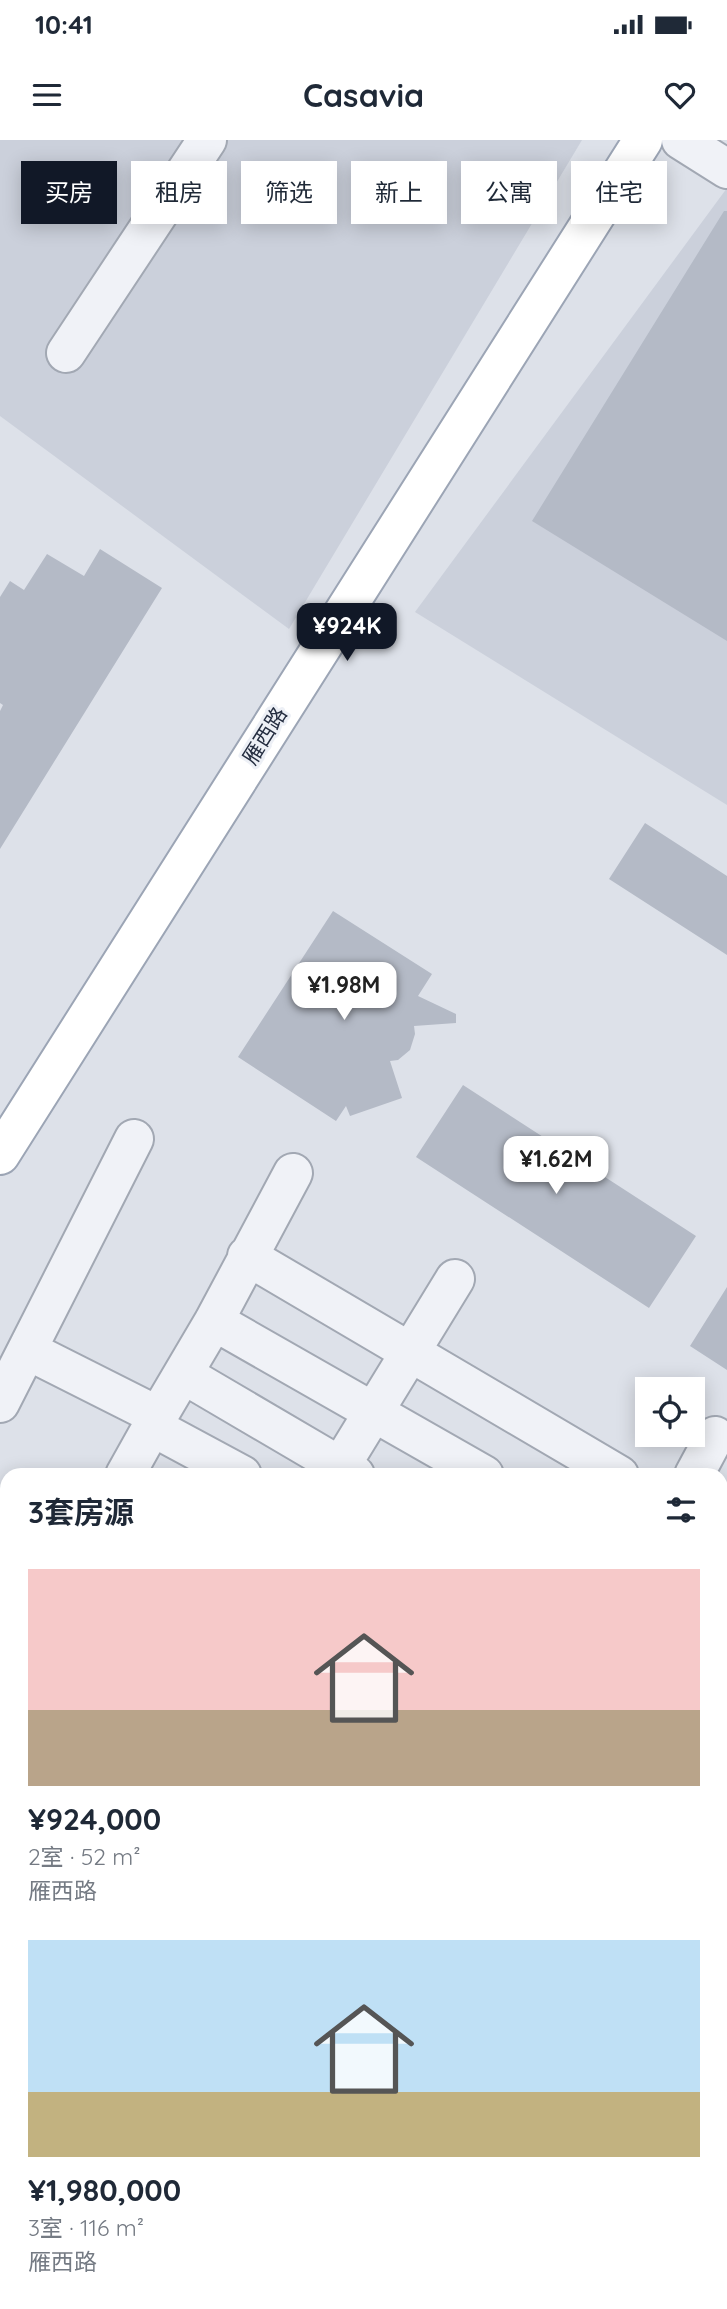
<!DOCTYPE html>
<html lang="zh">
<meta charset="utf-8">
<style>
body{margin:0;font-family:Quicksand,"Noto Sans SC",sans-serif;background:#f2f2f3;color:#1f2937;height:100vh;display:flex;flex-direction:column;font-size:26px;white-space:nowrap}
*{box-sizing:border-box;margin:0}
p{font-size:23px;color:#747a83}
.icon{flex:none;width:38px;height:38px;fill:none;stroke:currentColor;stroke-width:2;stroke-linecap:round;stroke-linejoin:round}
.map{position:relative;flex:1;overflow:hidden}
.side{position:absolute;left:0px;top:1328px;width:728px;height:842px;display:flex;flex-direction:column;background:#fff;border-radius:21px 21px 0 0;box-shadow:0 4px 18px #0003}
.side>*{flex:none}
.guide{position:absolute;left:21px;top:21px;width:686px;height:63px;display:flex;gap:14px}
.tools{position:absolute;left:635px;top:1237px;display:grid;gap:14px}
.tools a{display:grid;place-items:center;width:70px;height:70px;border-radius:0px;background:#fff;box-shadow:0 4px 18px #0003;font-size:35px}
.price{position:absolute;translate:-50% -60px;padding:0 16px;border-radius:14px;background:#fff;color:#222;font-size:23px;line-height:46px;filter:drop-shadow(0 2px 4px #0008)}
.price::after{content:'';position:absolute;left:50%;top:42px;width:21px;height:16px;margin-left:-10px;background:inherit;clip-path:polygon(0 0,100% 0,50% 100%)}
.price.selected{background:#111827;color:#fff}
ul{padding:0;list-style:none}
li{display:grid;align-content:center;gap:14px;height:371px;padding:0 28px}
li span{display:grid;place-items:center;height:217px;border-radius:0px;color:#555}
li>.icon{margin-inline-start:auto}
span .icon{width:126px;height:126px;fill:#fffc;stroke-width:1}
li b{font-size:30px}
h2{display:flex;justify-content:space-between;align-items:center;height:84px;padding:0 28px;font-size:30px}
.tag{padding:0 24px;border-radius:0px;background:#fff;box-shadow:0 4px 18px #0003;font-size:24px;line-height:63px}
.tag.selected{background:#111827;color:#fff}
.status{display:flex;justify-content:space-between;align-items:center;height:49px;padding:0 35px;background:#fff;direction:ltr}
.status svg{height:19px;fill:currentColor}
header{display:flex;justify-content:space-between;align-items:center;height:91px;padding:0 28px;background:#fff;font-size:32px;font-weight:800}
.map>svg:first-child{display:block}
.built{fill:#cbd0db}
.green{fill:#c2d3be}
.building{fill:#b4bac6}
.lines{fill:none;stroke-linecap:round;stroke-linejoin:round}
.minor-casing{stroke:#a2a8b3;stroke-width:42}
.major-casing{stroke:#9ca5b5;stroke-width:42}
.minor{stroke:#f0f2f7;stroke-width:38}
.major{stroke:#fff;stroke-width:38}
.labels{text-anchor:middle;stroke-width:6;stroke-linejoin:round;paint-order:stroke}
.street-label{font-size:21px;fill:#252e41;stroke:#edf0f6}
</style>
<div class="status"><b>10:41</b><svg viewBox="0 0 49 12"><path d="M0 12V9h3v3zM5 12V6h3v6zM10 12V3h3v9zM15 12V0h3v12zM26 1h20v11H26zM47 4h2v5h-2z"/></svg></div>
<header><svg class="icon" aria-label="menu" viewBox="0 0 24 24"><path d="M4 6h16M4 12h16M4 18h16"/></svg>Casavia<svg class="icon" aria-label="heart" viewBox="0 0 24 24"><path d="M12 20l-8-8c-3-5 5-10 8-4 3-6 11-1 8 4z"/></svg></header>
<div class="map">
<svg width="727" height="2169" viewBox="0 0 727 2169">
<rect width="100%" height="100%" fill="#dde1e9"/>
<path class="built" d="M0,0H582L289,489L0,276Z
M727,48V665L415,472Z
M172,2163H642L640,2169H169Z"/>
<path class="green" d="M181,2163H481L479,2169H178Z"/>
<path class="building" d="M724,71H727V501L532,381Z
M100,409L162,448L0,709V571L3,565L0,563V457L10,441L24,450L47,414L84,436Z
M645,683L727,736V815L609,739Z
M333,771L432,834L418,856L456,874V883L414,886L415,894L410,910L398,920L390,921L402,958L350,976L346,966L336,981L238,917Z
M463,945L696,1096L649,1168L416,1017Z
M727,1147V1230L690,1206Z
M0,1736L7,1740V1966L0,1962Z
M721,1896L727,1900V1931L721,1927Z
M0,2007L7,2012V2140L0,2136Z
M721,2026L727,2028V2169L677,2168L678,2163H721Z
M43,2163H144L140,2169H52Z
M498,2163H569L575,2166L574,2169H495Z
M614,2163H635L634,2169H628Z"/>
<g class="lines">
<g class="minor-casing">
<path id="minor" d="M681,0L727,29
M66,213L207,0
M247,1116L619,1335
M214,1181L484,1335
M27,1210L158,1276
M183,1234L355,1335
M0,1263L134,999
M151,1286L242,1335
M125,1335L158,1276L214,1181L293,1033
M335,1335L455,1139
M694,1335L715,1296
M721,1394L727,1398
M721,1473L727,1476
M0,1558L7,1545
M721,1581L727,1571
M0,1634H7
M662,2169L663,2163"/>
</g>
<g class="major-casing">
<path id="major" d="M0,1015L643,0"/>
</g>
<use href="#minor" class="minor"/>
<use href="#major" class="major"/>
</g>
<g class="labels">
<g class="street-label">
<text transform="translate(265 596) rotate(-58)" y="7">雁西路</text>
</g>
</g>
</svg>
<div class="tools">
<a><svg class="icon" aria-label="locate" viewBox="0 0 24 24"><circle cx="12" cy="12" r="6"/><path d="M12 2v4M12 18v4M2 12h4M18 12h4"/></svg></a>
</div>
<b class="price selected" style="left:347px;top:523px">¥924K</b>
<b class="price" style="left:344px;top:882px">¥1.98M</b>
<b class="price" style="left:556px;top:1056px">¥1.62M</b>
<div class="guide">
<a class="tag selected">买房</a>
<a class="tag">租房</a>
<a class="tag">筛选</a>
<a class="tag">新上</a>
<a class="tag">公寓</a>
<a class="tag">住宅</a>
</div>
<section class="side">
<h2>3套房源<svg class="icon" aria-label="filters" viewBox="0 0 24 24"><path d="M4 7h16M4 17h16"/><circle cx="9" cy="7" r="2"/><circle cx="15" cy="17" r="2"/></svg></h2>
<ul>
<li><span style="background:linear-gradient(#f6c9c9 65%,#b9a48a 0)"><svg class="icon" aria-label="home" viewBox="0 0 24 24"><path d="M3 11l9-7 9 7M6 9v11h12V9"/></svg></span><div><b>¥924,000</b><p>2室 · 52 m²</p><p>雁西路</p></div></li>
<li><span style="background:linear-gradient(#bfe0f5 70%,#c2b280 0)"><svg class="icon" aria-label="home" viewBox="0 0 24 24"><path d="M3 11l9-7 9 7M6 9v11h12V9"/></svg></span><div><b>¥1,980,000</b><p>3室 · 116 m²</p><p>雁西路</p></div></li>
</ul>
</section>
</div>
